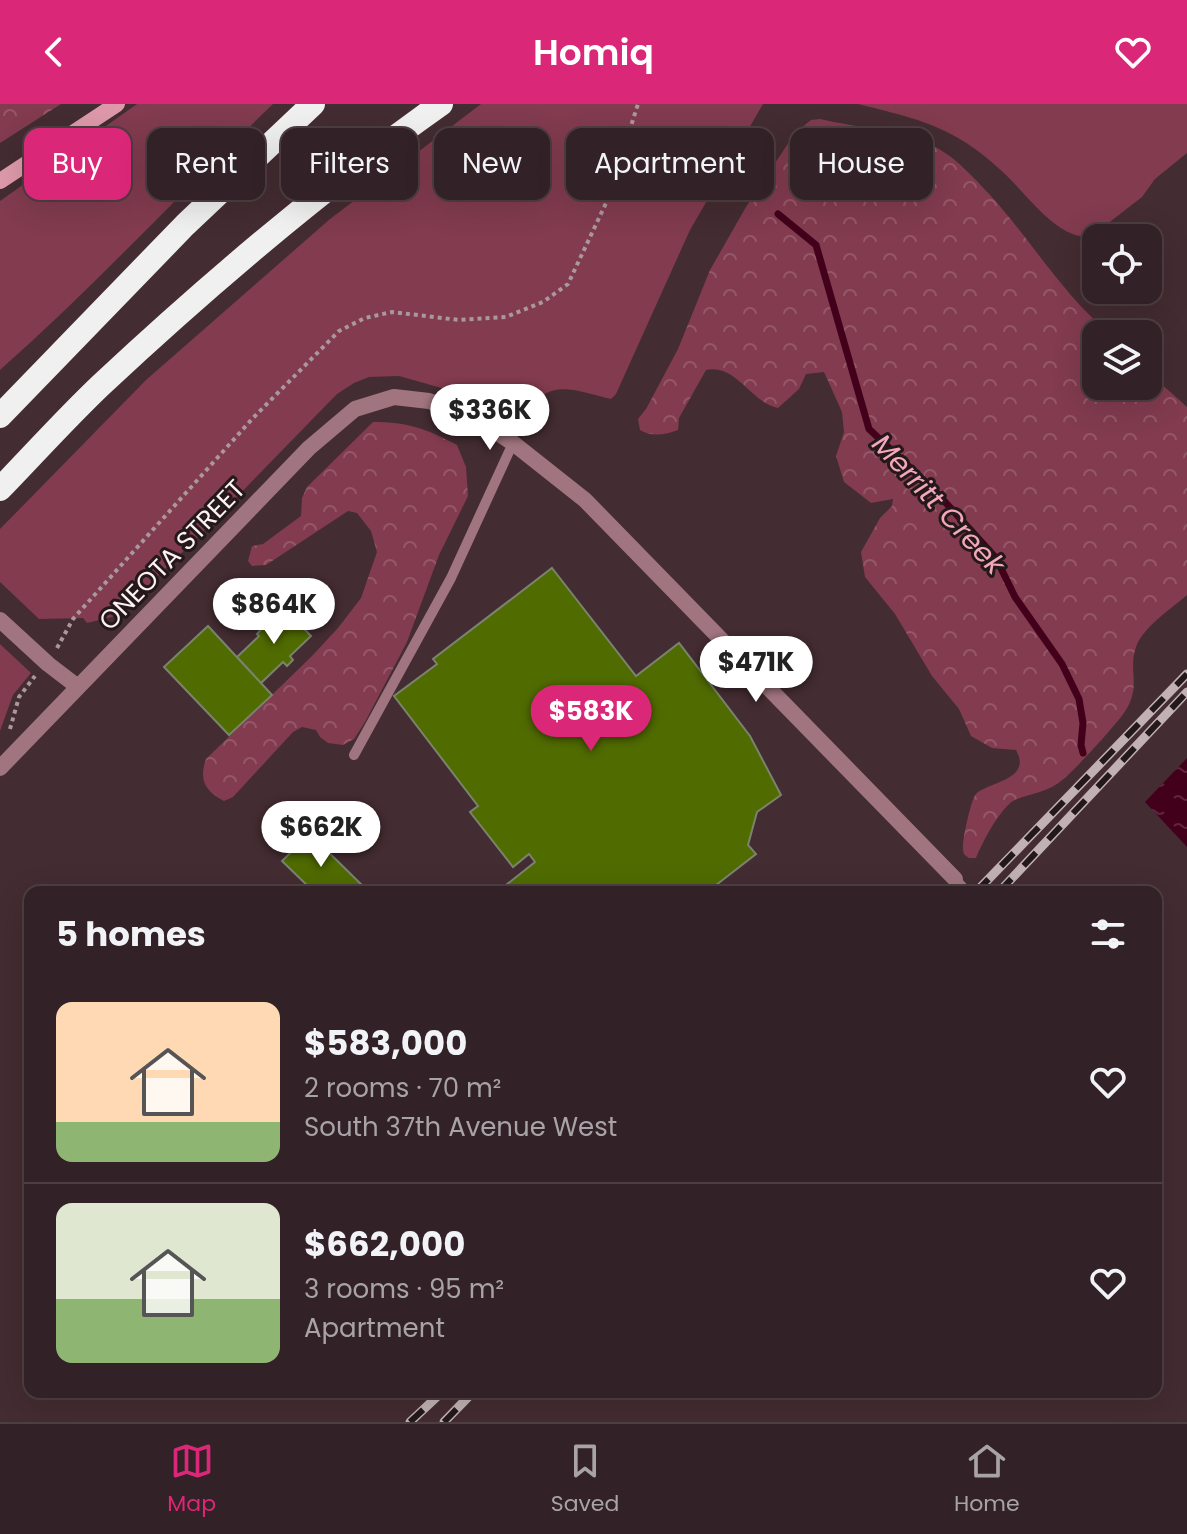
<!DOCTYPE html>
<meta charset="utf-8">
<style>
body{margin:0;font-family:Poppins,sans-serif;background:#3d2e32;color:#f1f3f6;height:100vh;display:flex;flex-direction:column;font-size:30px;white-space:nowrap}
*{box-sizing:border-box;margin:0}
p{font-size:26px;color:#a8a3a7}
.icon{flex:none;width:44px;height:44px;fill:none;stroke:currentColor;stroke-width:2;stroke-linecap:round;stroke-linejoin:round}
.map{position:relative;flex:1;overflow:hidden}
.panel{position:absolute;left:24px;top:782px;width:1138px;height:512px;display:flex;flex-direction:column;background:#322126;border-radius:16px;box-shadow:0 8px 32px #0002,0 0 0 2px #4d3e43}
.panel>*{flex:none}
.top-card{position:absolute;left:24px;top:24px;width:1140px;height:72px;display:flex;gap:16px}
.fabs{position:absolute;left:1082px;top:120px;display:grid;gap:16px}
.fabs a{display:grid;place-items:center;width:80px;height:80px;border-radius:16px;background:#322126;box-shadow:0 8px 32px #0002,0 0 0 2px #4d3e43;font-size:40px}
.price{position:absolute;translate:-50% -68px;padding:0 18px;border-radius:28px;background:#fff;color:#222;font-size:26px;line-height:52px;filter:drop-shadow(0 2px 4px #0008)}
.price::after{content:'';position:absolute;left:50%;top:48px;width:24px;height:18px;margin-left:-12px;background:inherit;clip-path:polygon(0 0,100% 0,50% 100%)}
.price.active{background:#db2777;color:#fff}
ul{padding:0;list-style:none}
li{display:flex;align-items:center;gap:24px;height:200px;padding:0 32px}
li+li{border-top:2px solid #4d3e43}
li span{display:grid;place-items:center;flex:none;width:224px;height:160px;border-radius:16px;color:#555}
li>.icon{margin-inline-start:auto}
span .icon{width:96px;height:96px;fill:#fffc;stroke-width:1}
li b{font-size:34px}
h2{display:flex;justify-content:space-between;align-items:center;height:96px;padding:0 32px;font-size:34px}
.chip{padding:0 28px;border-radius:16px;background:#322126;box-shadow:0 8px 32px #0002,0 0 0 2px #4d3e43;font-size:28px;line-height:72px}
.chip.active{background:#db2777;color:#fff}
header{display:flex;justify-content:space-between;align-items:center;height:104px;padding:0 32px;background:#db2777;color:#fff;font-size:36px;font-weight:600}
.dock{display:flex;justify-content:space-around;align-items:center;height:112px;border-top:2px solid #4d3e43;background:#322126;font-size:22px;color:#a8a3a7}
.dock a{display:grid;justify-items:center;gap:4px}
.dock .active{color:#db2777}
.map>svg:first-child{display:block}
.grass{fill:#823b4f}
.forest{fill:url(#forest-crowns)}
.water{fill:url(#water-ripples)}
.lines{fill:none;stroke-linecap:round;stroke-linejoin:round}
.stream{stroke:#43001b;stroke-width:7}
.building{fill:#506b00;stroke:#7a846d;stroke-width:2}
.path{stroke:#a9989c;stroke-width:4;stroke-dasharray:4 4;stroke-linecap:butt}
.lane{stroke:#a0757f;stroke-width:10}
.street{stroke:#a0757f;stroke-width:16}
.secondary{stroke:#dd99a9;stroke-width:16}
.highway{stroke:#f0f0f0;stroke-width:24}
.rail-casing{stroke:#c1b1b4;stroke-width:9}
.rail{stroke:#23181a;stroke-width:6;stroke-dasharray:18;stroke-linecap:butt}
.labels{text-anchor:middle;stroke-width:6;stroke-linejoin:round;paint-order:stroke}
.street-label{font-size:26px;fill:#fdf1f3;stroke:#23181a}
.water-label{font-size:28px;font-style:italic;fill:#f3a7b9;stroke:#23181a}
</style>
<header><svg class="icon" aria-label="back" viewBox="0 0 24 24"><path d="M15 5l-7 7 7 7"/></svg>Homiq<svg class="icon" aria-label="heart" viewBox="0 0 24 24"><path d="M12 20l-8-8c-3-5 5-10 8-4 3-6 11-1 8 4z"/></svg></header>
<div class="map">
<svg width="1187" height="1318" viewBox="0 0 1187 1318">
<defs>
<pattern id="forest-crowns" width="20" height="18" patternUnits="userSpaceOnUse" patternTransform="scale(2)"><rect width="20" height="18" fill="#823b4f"/><path d="M2 6a3 3 0 1 1 6 0M12 15a3 3 0 1 1 6 0" fill="none" stroke="#955869"/></pattern>
<pattern id="water-ripples" width="26" height="14" patternUnits="userSpaceOnUse" patternTransform="scale(2)"><rect width="26" height="14" fill="#43001b"/><path d="M2 4q2-2 4 0t4 0M15 11q2-2 4 0t4 0" fill="none" stroke="#5f263d"/></pattern>
</defs>
<rect width="100%" height="100%" fill="#432c32"/>
<path class="grass" d="M137,0H273C181,88 95,182 0,266V97Z
M481,0H763L690,126L616,290L611,295C564,283 552,275 516,314L452,287L399,272L369,273L354,279L337,290L197,434L128,501L112,513L87,519L83,514L39,515L0,478V425L146,276L330,115Z
M858,0H1187V49L1155,75L1142,93L1093,131C1062,141 1028,92 1006,71C956,23 922,16 858,0Z
M0,540L31,569L13,591L0,627Z"/>
<path class="forest" d="M0,0H61L0,39Z
M820,15C854,23 911,29 939,45C959,57 974,74 990,91C1031,136 1063,191 1110,230H1096V282H1148V264L1158,277L1187,303V491C1171,505 1143,523 1136,543C1127,569 1144,584 1121,613C1110,627 1071,671 1057,680C1045,688 1030,690 1017,695C1002,700 982,739 976,754H969C965,751 963,751 963,744C962,737 971,695 976,690C988,678 1033,676 1016,646L992,644L971,632L959,605L932,572L895,510L865,473L861,448L880,414L892,402L893,395L871,399L844,378L836,352L844,328L842,308L824,268L806,270L799,285L778,304C751,299 737,260 706,266L679,314L678,326C666,331 651,333 640,326L638,315L646,305L678,245L710,166L746,103L795,29L811,16Z
M373,318C408,318 427,325 457,341L466,363L468,392L439,451L407,538L365,618L354,635L343,641L328,639L320,633L316,626L302,623L293,628L233,693L224,697C204,686 199,676 206,655L311,553L338,524L361,494L377,448L371,427L357,409L348,407L266,461L252,462L248,457L252,442L263,440L301,412L302,394L307,383Z"/>
<path class="water" d="M1187,654V743L1145,698Z"/>
<g class="lines">
<path class="stream" d="M662,53L682,58L707,71
M778,110L816,141L869,325L936,388L996,454L1015,493L1062,560L1079,595L1083,619L1081,641L1083,649"/>
</g>
<path class="building" d="M552,464L636,572L679,539L750,632L781,691L757,708L748,741L756,750L707,788H511L506,781L535,758L529,750L513,763L470,708L478,702L394,592L437,560L433,555Z
M286,506L311,532L290,552L293,556L287,562L283,558L261,579L237,553L259,532L257,530L264,522L266,525Z
M208,522L272,591L229,631L164,563Z
M310,730L369,788H314L282,757Z"/>
<g class="lines">
<path class="path" d="M57,544L73,515L253,314L339,227L365,214L392,208L459,216L506,213L543,198L568,180L607,97L638,0
M10,625L19,593L35,572"/>
<path class="lane" d="M354,651L451,474L513,339
M955,775L967,788"/>
<path class="street" d="M0,516L48,560L78,583
M0,664L309,344L355,305L394,293L429,297L474,313L513,339L585,396L955,775"/>
<path class="secondary" d="M0,77L117,0"/>
<path class="highway" d="M0,312L185,121L313,0
M0,385C34,350 67,313 102,280C209,180 322,84 441,0"/>
<g class="rail-casing">
<path id="rail" d="M976,788L1187,570
M999,788L1187,588
M410,1318L442,1288
M444,1318L473,1288"/>
</g>
<use href="#rail" class="rail"/>
</g>
<g class="labels">
<g class="street-label">
<text transform="translate(172 451) rotate(-46)" y="9">ONEOTA STREET</text>
</g>
<g class="water-label">
<text transform="translate(939 400) rotate(47)" y="10">Merritt Creek</text>
</g>
</g>
</svg>
<div class="fabs">
<a><svg class="icon" aria-label="locate" viewBox="0 0 24 24"><circle cx="12" cy="12" r="6"/><path d="M12 2v4M12 18v4M2 12h4M18 12h4"/></svg></a>
<a><svg class="icon" aria-label="layers" viewBox="0 0 24 24"><path d="M12 4l9 5-9 5-9-5zM3 14l9 5 9-5"/></svg></a>
</div>
<b class="price" style="left:490px;top:348px">$336K</b>
<b class="price" style="left:274px;top:542px">$864K</b>
<b class="price" style="left:756px;top:600px">$471K</b>
<b class="price active" style="left:591px;top:649px">$583K</b>
<b class="price" style="left:321px;top:765px">$662K</b>
<div class="top-card">
<a class="chip active">Buy</a>
<a class="chip">Rent</a>
<a class="chip">Filters</a>
<a class="chip">New</a>
<a class="chip">Apartment</a>
<a class="chip">House</a>
</div>
<section class="panel">
<h2>5 homes<svg class="icon" aria-label="filters" viewBox="0 0 24 24"><path d="M4 7h16M4 17h16"/><circle cx="9" cy="7" r="2"/><circle cx="15" cy="17" r="2"/></svg></h2>
<ul>
<li><span style="background:linear-gradient(#ffd9b3 75%,#8fb573 0)"><svg class="icon" aria-label="home" viewBox="0 0 24 24"><path d="M3 11l9-7 9 7M6 9v11h12V9"/></svg></span><div><b>$583,000</b><p>2 rooms · 70 m²</p><p>South 37th Avenue West</p></div><svg class="icon" aria-label="heart" viewBox="0 0 24 24"><path d="M12 20l-8-8c-3-5 5-10 8-4 3-6 11-1 8 4z"/></svg></li>
<li><span style="background:linear-gradient(#dfe7d0 60%,#8fb573 0)"><svg class="icon" aria-label="home" viewBox="0 0 24 24"><path d="M3 11l9-7 9 7M6 9v11h12V9"/></svg></span><div><b>$662,000</b><p>3 rooms · 95 m²</p><p>Apartment</p></div><svg class="icon" aria-label="heart" viewBox="0 0 24 24"><path d="M12 20l-8-8c-3-5 5-10 8-4 3-6 11-1 8 4z"/></svg></li>
</ul>
</section>
</div>
<nav class="dock">
<a class="active"><svg class="icon" aria-label="map" viewBox="0 0 24 24"><path d="M3 6l6-2 6 2 6-2v14l-6 2-6-2-6 2zM9 4v14M15 6v14"/></svg>Map</a>
<a><svg class="icon" aria-label="saved" viewBox="0 0 24 24"><path d="M7 4h10v16l-5-4-5 4z"/></svg>Saved</a>
<a><svg class="icon" aria-label="home" viewBox="0 0 24 24"><path d="M3 11l9-7 9 7M6 9v11h12V9"/></svg>Home</a>
</nav>
